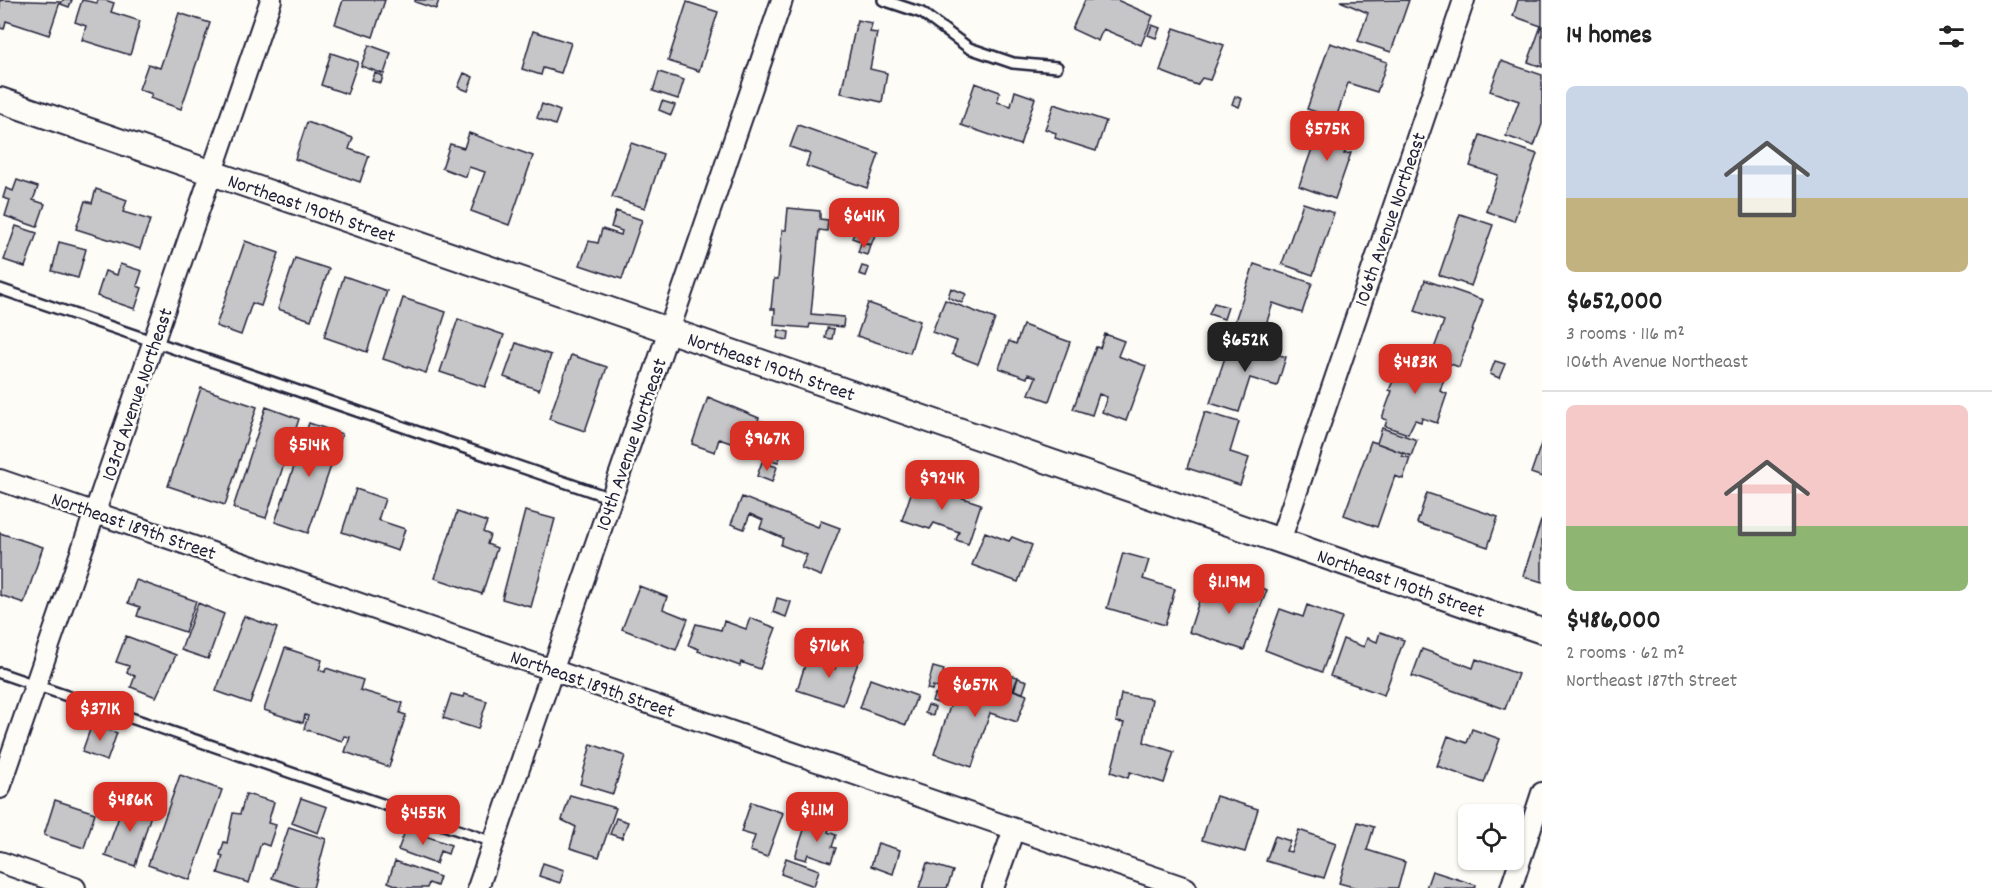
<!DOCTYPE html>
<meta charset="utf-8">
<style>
body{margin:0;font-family:Dekko,sans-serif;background:#f2f2f2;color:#222;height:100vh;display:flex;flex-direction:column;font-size:22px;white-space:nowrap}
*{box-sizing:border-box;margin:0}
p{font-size:20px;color:#767676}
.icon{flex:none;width:33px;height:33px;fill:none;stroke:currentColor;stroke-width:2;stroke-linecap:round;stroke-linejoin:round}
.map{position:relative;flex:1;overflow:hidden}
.drawer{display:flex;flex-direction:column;background:#fff;width:450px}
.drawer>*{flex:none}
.fabs{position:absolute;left:1458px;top:804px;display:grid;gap:12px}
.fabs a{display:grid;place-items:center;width:66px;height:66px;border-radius:9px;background:#fff;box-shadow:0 2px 4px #0004;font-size:30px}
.price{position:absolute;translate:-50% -51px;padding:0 14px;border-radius:12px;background:#d93025;color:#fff;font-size:20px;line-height:39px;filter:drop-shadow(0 2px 3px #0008)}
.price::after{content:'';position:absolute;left:50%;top:36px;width:18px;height:14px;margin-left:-9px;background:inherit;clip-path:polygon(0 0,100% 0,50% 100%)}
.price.active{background:#222;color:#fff}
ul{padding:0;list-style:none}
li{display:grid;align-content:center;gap:12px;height:318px;padding:0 24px}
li+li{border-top:2px solid #e0e0e0}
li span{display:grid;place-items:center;height:186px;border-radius:9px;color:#555}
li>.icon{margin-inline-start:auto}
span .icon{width:108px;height:108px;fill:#fffc;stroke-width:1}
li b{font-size:26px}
h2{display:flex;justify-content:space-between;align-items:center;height:72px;padding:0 24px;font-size:26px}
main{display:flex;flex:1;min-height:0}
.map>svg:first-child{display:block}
.building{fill:#c6c6c8;stroke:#22223b;stroke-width:1.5}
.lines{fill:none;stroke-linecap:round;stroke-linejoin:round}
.service-casing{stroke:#22223b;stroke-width:14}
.minor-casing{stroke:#22223b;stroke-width:24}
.tertiary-casing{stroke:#22223b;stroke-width:28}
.service{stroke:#fdfcf7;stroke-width:9}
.minor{stroke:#fdfcf7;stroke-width:20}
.tertiary{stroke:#fdfcf7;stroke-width:24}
.labels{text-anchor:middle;stroke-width:5;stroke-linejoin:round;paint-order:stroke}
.street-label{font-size:20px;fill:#22223b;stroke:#fdfcf7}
</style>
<main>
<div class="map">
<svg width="1542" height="888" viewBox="0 0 1542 888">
<rect width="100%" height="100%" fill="#fdfcf7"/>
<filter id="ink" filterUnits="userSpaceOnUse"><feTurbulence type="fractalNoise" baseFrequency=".0167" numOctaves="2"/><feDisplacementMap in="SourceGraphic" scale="12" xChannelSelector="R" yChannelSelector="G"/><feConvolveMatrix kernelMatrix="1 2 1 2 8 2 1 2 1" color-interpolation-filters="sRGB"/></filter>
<g filter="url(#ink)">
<path class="building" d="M0,0L60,2L49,35L6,21L4,29L0,28Z
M63,0H72L69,7L61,4Z
M82,0L97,3L98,0H105L114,3L111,12L140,21L130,55L82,40L86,26L75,22Z
M343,0H385L373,37L335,24Z
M415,0H439L436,9L415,2Z
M1085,0H1117L1153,16L1141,45L1103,29L1098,41L1072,29Z
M1409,0L1391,52L1358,41L1368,13L1340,1Z
M1518,0H1542V67L1528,62L1541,26L1513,16Z
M687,2L718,12L699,71L668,61Z
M179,13L210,23L181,109L150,98L152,94L139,89L148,64L160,68Z
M857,20L872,23L870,32L877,33L870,69L887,73L882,102L841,93Z
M1152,25L1160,28L1156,38L1148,35Z
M1174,28L1224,45L1210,80L1202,78L1197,85L1160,71Z
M533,31L571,43L561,73L543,68L541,75L522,69Z
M1330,43L1387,62L1377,92L1348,83L1336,118L1307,109Z
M369,45L391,53L384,74L361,66Z
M331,53L358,62L347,94L321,85Z
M1501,61L1542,75V124L1534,146L1506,136L1519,101L1490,91Z
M659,72L684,80L678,99L653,91Z
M375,73L383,76L381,83L372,81Z
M464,73L473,77L468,91L458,87Z
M975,83L1000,92L997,102L1011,106L1015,91L1035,98L1020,145L961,125Z
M1235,96L1242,99L1239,107L1232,104Z
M662,101L675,105L671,115L659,110Z
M542,104L560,111L555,125L537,118Z
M1054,104L1106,121L1096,151L1055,138L1056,133L1045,129Z
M307,122L353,138L349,149L369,156L360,182L295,159Z
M1321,123L1351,134L1344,154L1351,153L1335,199L1299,186Z
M798,125L879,154L867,188L806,166L810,154L790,147Z
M469,133L533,156L509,225L471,211L485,172L469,167L466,177L442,168L450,144L464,148Z
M1480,135L1537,154L1514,221L1486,211L1498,175L1470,166Z
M631,143L663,154L645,208L612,197Z
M17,180L38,187L33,200L45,204L37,227L5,216L10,200L3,198L6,188L13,191Z
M96,189L127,200L123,212L150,220L140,249L76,229L85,201L92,203Z
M1303,203L1334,213L1313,275L1282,264Z
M788,208L820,211V219L828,220L827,231L819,230L811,314L844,317L843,327L810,324L809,328L774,325L775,309H771L774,279H778L782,230H786Z
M616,211L642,220L622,279L580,265L589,241L598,243L602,229L621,235L622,231L611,227Z
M1460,214L1493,225L1471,286L1439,275Z
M849,224L857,227L858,224L877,230L871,245L852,238L854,234L847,231Z
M16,226L37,233L25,267L4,260Z
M245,241L279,253L261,306L252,303L241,335L216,326Z
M59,242L86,249L78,278L52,271Z
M861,243L870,245L867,255L858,252Z
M295,258L329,269L311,320L278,309Z
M120,264L142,271L137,286L142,288L135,309L97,296L105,271L117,275Z
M1254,264L1312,283L1302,313L1273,303L1261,340L1232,330Z
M862,266L869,268L866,276L859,274Z
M344,276L387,291L367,352L324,337Z
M1425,280L1483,300L1459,367L1431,357L1444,321L1415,311Z
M951,288L966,294L962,303L948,297Z
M403,298L446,312L426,373L383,359Z
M945,300L995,319L978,364L952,354L957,341L932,332Z
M868,303L920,321L910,353L857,336Z
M1214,303L1228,307L1224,319L1209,314Z
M458,319L504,335L485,387L440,372Z
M1023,325L1070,342L1049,401L1029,394L1036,377L1028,374L1027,378L999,368L1009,341L1016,344Z
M827,328L834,329L832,339L825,338Z
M779,330L789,332L788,340L777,338Z
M1105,334L1124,341L1118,356L1146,366L1126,421L1102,412L1107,397L1099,394L1092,415L1073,409L1096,347L1100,348Z
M1231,339L1286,357L1277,386L1250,378L1239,412L1210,403Z
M516,343L551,355L539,390L504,377Z
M571,355L607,367L585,431L549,419Z
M1404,357L1447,370L1440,391L1447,394L1437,423L1422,418L1421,422L1415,420L1408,434L1385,426L1387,420L1382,418L1392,391L1389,390Z
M1495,361L1505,364L1499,378L1490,374Z
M201,388L257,407L225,505L168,486Z
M708,397L759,418L748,449L719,439L715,452L692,444Z
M266,407L299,419L266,518L233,508Z
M1205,412L1239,422L1230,452L1249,458L1240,485L1187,468Z
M761,421L777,426L766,459L750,453Z
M309,423L342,434L308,533L275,522Z
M1382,428L1417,440L1411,456L1377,443Z
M1371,441L1403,453L1402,456L1410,458L1403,479L1395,476L1377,527L1344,515Z
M1542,441V477L1531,473Z
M774,452L780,454L778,462L771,460Z
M762,462L777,467L772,482L757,476Z
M915,482L981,504L968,544L956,540L959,532L934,523L930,529L902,520Z
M356,489L385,499L378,520L405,529L398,551L342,532Z
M1427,493L1498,517L1488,547L1417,523Z
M742,497L818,527L821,521L840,528L821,576L801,568L807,555L781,545L783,538L760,528L763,520L750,514L744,529L731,524Z
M525,511L555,519L531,607L502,599Z
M457,512L487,522L483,532L490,535L487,544L497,548L482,594L435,578Z
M1541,521L1542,522V582L1523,576Z
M985,532L1009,541L1012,537L1032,545L1018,582L972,565Z
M0,533L43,547L24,603L0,595Z
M1123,553L1149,560L1143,579L1175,589L1165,625L1107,608Z
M1231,579L1267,590L1244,650L1189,632L1202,592L1225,599Z
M136,580L196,601L185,632L137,616L140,607L128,603Z
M639,586L667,597L663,609L688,619L676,650L622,629Z
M777,598L791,602L786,617L773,612Z
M198,603L224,614L208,659L181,650Z
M1307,605L1342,618L1322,672L1265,650L1280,609L1303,617Z
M244,616L277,628L250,703L216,691Z
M750,618L776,628L760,669L741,662L740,666L698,651L699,649L688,645L696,624L721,630L724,621L746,629Z
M1380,632L1404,640L1384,695L1330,676L1343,639L1364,647L1367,638L1377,642Z
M126,636L176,655L156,697L131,687L135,676L127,673L129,666L116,662Z
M856,637L864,640L860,649L853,646Z
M285,648L322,660L319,670L325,672L326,668L363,680L360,690L403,703L400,713L406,715L389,767L345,752L350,737L344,736L342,741L304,729L308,716L305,715L303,723L264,710Z
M1422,649L1473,668L1476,659L1518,674L1505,709L1412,676Z
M840,654L859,660L843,705L797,690L807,659L835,669Z
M933,667L944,670L938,688L933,686L932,690L927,689Z
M1009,675L1018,677L1013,690L1005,688Z
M960,677L993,689L995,684L1027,695L1017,722L990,713L972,767L934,754Z
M1018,678L1027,681L1023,693L1014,690Z
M870,679L917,696L906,725L860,708Z
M451,694L463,697L464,694L487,701L478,729L443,718Z
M935,694L940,696L938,703L932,701Z
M1121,694L1152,699L1144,742L1174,752L1164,783L1130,772L1128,778L1111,772L1124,723L1116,722Z
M928,705L935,707L933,716L925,713Z
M92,724L117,733L107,761L82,752Z
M1472,729L1500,739L1484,783L1437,766L1448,736L1467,743Z
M591,744L625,756L613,794L580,784Z
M180,775L222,790L190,880L148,865Z
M246,794L274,802L268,823L276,825L269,846L261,843L249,883L218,873L223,856L220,855L224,842L227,843L233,813L240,814Z
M570,795L616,808L599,857L570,848L576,827L562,820Z
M1216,796L1258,809L1245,852L1202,840Z
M139,797L155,802L135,866L105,856L122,808L134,812Z
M301,798L327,807L318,833L292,823Z
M55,800L95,813L84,848L44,835Z
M751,802L783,813L767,857L750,851L755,836L741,832Z
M616,818L628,822L622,838L610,834Z
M1358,822L1374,827L1367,850L1405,862L1398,888H1357L1339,883Z
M806,824L820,828L821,824L830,827L828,832L836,835L832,847L836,848L831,862L808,854L806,860L795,857Z
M289,827L326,839L313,888H301L272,878Z
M406,829L451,845L448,854L440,851L436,864L398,850Z
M1299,830L1336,843L1324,878L1266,861L1275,836L1290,841L1286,851L1291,852Z
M878,843L900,850L893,874L871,866Z
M786,858L819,870L814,886L781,874Z
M395,861L440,877L437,886L429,883L427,888H403L388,882Z
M543,863L564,870L560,883L539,876Z
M927,863L953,871L947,888H919Z
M1432,871L1476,885L1475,888H1426Z"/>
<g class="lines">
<g class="service-casing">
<path id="service" d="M883,0L922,13L969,48L1013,63L1057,67
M0,289L611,498
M0,673L493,842"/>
</g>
<g class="minor-casing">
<path id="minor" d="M0,480L1186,888
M1280,541L1464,0
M0,788L271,0
M0,862L75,888
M478,888L782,0
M993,888L1014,829
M1511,888L1542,793"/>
</g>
<g class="tertiary-casing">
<g id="tertiary">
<path id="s1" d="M0,100L1542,631"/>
</g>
</g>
<use href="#service" class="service"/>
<use href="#minor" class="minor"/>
<use href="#tertiary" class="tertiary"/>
</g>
</g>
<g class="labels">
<g class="street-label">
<text dy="7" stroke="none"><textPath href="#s1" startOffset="330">Northeast 190th Street</textPath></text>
<text transform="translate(1389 219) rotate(-71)" y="7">106th Avenue Northeast</text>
<text dy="7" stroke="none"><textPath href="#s1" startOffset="816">Northeast 190th Street</textPath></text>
<text transform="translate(136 394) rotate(-71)" y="7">103rd Avenue Northeast</text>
<text transform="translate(630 444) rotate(-71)" y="7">104th Avenue Northeast</text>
<text transform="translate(134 525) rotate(19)" y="7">Northeast 189th Street</text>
<text dy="7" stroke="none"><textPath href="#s1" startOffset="1482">Northeast 190th Street</textPath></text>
<text transform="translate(593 683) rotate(19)" y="7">Northeast 189th Street</text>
</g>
</g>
</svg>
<div class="fabs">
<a><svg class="icon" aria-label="locate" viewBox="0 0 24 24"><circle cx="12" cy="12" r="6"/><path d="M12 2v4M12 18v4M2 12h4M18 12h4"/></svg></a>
</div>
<b class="price" style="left:1327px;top:162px">$575K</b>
<b class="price" style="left:864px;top:249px">$641K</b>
<b class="price active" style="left:1245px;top:373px">$652K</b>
<b class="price" style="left:1415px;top:395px">$483K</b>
<b class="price" style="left:767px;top:472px">$967K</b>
<b class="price" style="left:309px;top:478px">$514K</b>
<b class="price" style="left:942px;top:511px">$924K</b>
<b class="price" style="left:1229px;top:615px">$1.19M</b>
<b class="price" style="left:829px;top:679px">$716K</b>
<b class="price" style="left:975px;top:718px">$657K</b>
<b class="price" style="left:100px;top:742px">$371K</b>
<b class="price" style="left:130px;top:833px">$486K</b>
<b class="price" style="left:817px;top:843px">$1.1M</b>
<b class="price" style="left:423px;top:846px">$455K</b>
</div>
<section class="drawer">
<h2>14 homes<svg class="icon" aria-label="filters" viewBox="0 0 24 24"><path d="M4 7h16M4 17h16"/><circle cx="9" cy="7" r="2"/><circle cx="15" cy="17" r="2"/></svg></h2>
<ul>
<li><span style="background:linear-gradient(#c9d6e8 60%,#c2b280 0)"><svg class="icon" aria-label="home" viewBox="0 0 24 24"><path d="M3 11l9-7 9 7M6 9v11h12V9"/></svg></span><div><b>$652,000</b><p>3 rooms · 116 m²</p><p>106th Avenue Northeast</p></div></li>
<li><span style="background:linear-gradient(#f6c9c9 65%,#8fb573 0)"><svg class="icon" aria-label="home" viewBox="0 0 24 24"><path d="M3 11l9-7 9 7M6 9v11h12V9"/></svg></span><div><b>$486,000</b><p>2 rooms · 62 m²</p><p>Northeast 187th Street</p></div></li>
</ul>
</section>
</main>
